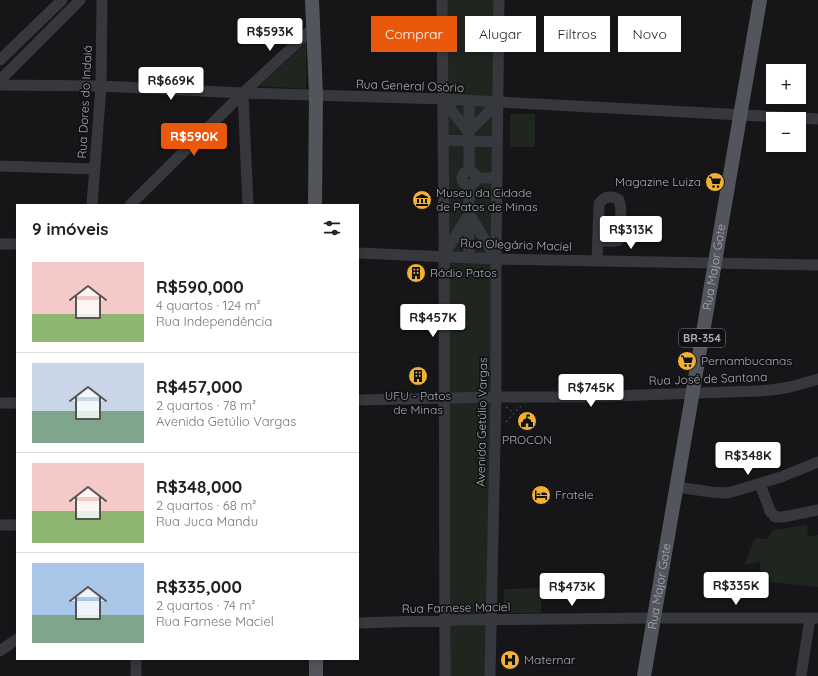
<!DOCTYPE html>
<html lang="pt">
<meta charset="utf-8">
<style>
body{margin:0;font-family:Quicksand,sans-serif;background:#f2f2f2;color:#202124;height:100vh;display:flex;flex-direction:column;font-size:15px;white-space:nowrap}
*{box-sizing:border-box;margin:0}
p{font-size:13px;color:#757577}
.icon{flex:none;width:22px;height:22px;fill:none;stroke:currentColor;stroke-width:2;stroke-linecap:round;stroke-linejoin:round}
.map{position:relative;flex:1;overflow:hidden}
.details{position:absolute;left:16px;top:204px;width:343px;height:456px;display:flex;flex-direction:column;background:#fff;border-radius:0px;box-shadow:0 2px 6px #0003}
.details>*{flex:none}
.banner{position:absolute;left:371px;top:16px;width:380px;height:36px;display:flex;gap:8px}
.buttons{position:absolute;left:766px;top:64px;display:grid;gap:8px}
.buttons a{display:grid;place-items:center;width:40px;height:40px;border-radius:0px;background:#fff;box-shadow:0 2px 6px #0003;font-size:20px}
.price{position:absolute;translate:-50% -34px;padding:0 9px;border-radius:4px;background:#fff;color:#222;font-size:13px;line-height:26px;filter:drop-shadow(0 1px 2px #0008)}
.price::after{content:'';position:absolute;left:50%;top:24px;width:12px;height:9px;margin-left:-6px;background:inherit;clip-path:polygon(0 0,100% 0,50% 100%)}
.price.active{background:#ea580c;color:#fff}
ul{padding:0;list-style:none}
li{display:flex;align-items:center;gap:12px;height:100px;padding:0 16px}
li+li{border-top:1px solid #e0e0e0}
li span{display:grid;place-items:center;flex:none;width:112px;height:80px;border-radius:0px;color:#555}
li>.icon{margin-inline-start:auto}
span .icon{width:48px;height:48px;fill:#fffc;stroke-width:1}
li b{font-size:17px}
h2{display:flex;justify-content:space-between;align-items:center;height:48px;padding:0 16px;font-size:17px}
.chip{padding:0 14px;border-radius:0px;background:#fff;box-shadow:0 2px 6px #0003;font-size:14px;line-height:36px}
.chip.active{background:#ea580c;color:#fff}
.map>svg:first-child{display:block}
.green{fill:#1e261f}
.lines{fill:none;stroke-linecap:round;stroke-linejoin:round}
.path{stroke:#3d3f44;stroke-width:1.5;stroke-dasharray:2 3;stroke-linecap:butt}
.minor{stroke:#37383d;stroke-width:11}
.major{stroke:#53555c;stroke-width:14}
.labels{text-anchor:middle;stroke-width:3.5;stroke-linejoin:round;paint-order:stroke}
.shield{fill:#111113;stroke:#7b7e86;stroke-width:1}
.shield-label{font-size:11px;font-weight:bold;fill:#a8adb8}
.street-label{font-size:12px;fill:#a8adb8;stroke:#111113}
.poi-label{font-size:12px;fill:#a8adb8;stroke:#111113;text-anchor:start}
</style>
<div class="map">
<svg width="818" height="676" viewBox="0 0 818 676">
<rect width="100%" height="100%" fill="#161618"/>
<path class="green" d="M442,0H499L490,676H445Z
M306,43V89L259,86Z
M510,114H535V147H510Z
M807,525L808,536L818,535V587L770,582V578H760V562L744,565L755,538L767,539L773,530Z
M541,588V613H504V589Z"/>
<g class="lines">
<path class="path" d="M506,407L514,413
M506,422L521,406"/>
<path class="minor" d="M442,0L444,239L445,676
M0,60L62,0
M0,80L80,0
M0,85L101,86L243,93L443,99L818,119
M243,93L248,205
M443,99L468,132L498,103
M443,140L497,142
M0,166L94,169
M462 178a7 7 0 1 1 14 0a7 7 0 1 1-14 0Z
M469,171V101
M476,178H497
M469,185V257
M92,205L101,86L102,0
M130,205L243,93L313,28
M0,244H17
M358,253L496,259L818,265
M444,255L469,214L496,258
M597,261L599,204C604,196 612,195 619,200L621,210L619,240L616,241H598
M358,400L496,397H584L757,391C781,390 796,386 818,379
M0,403H17
M760,484L770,511L775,517H783L818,510
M677,487L711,492L728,493L781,477L818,462
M0,525H17
M358,623L456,620L653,618H818
M0,651L17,639
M136,659V676
M490,676L496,397V259L499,0
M801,676L810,618"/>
<g class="major">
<path d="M312,0L316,95L315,205"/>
<path d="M316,676V659"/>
<path id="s1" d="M644,676L760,0"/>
</g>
</g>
<defs>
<g id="supermarket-disc" transform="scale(1)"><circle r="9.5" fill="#f2b134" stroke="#111113"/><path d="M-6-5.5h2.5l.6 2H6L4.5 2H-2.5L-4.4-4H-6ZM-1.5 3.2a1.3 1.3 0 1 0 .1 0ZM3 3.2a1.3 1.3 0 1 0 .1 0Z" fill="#111"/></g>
<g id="museum-disc" transform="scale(1)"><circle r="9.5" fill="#f2b134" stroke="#111113"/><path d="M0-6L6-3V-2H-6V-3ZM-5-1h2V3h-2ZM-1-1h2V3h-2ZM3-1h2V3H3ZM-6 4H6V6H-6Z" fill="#111"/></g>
<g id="building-disc" transform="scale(1)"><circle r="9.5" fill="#f2b134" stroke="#111113"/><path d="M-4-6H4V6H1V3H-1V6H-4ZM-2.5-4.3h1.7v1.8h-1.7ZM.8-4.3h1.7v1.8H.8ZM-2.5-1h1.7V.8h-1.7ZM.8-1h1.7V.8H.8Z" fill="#111"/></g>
<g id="civic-disc" transform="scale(1)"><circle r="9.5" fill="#f2b134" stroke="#111113"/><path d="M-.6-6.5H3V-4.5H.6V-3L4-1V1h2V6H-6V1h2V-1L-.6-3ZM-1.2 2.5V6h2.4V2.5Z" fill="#111"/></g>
<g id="hotel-disc" transform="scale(1)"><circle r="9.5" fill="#f2b134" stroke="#111113"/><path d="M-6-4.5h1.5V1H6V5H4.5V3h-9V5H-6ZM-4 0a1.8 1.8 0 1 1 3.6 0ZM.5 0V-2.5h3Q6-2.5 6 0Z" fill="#111"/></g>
<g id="hospital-disc" transform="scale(1)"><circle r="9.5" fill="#f2b134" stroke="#111113"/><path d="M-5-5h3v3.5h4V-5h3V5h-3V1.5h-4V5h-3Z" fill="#111"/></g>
</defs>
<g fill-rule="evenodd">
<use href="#supermarket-disc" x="715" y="182"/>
<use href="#museum-disc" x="422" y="200"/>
<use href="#building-disc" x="416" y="273"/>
<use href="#supermarket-disc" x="687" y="361"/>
<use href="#building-disc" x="418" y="376"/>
<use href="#civic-disc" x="527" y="421"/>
<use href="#hotel-disc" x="541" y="495"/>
<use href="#hospital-disc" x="510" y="660"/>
</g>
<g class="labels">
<rect class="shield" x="679" y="329" width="46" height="18" rx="3"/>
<g class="shield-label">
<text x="702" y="342">BR-354</text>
</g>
<g class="street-label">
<text transform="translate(410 86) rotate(2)" y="4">Rua General Osório</text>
<text transform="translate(85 102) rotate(-87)" y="4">Rua Dores do Indaiá</text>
<text transform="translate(516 245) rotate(2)" y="4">Rua Olegário Maciel</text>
<text dy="4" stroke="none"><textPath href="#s1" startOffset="415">Rua Major Gote</textPath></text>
<text transform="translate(708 379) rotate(-2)" y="4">Rua José de Santana</text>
<text transform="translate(482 422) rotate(-89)" y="4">Avenida Getúlio Vargas</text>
<text dy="4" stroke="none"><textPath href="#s1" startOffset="91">Rua Major Gote</textPath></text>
<text transform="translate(456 608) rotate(-1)" y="4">Rua Farnese Maciel</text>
</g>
<g class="poi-label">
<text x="701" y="186" text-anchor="end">Magazine Luiza</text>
<text x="436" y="197">Museu da Cidade<tspan x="436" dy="14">de Patos de Minas</tspan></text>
<text x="430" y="277">Rádio Patos</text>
<text x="701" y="365">Pernambucanas</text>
<text x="418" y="400" text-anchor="middle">UFU - Patos<tspan x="418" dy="14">de Minas</tspan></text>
<text x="527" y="444" text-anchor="middle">PROCON</text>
<text x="555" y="499">Fratele</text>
<text x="524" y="664">Maternar</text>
</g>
</g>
</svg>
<div class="buttons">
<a>+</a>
<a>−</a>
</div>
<b class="price" style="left:270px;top:52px">R$593K</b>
<b class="price" style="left:171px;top:101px">R$669K</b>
<b class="price active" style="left:194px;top:157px">R$590K</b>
<b class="price" style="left:631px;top:250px">R$313K</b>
<b class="price" style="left:433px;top:338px">R$457K</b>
<b class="price" style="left:591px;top:408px">R$745K</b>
<b class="price" style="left:748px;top:476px">R$348K</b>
<b class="price" style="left:736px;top:606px">R$335K</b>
<b class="price" style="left:572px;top:607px">R$473K</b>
<div class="banner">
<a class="chip active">Comprar</a>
<a class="chip">Alugar</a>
<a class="chip">Filtros</a>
<a class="chip">Novo</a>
</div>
<section class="details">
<h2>9 imóveis<svg class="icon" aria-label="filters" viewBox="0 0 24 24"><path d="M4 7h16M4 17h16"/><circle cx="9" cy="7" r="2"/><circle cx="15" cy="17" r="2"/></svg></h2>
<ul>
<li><span style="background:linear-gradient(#f6c9c9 65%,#8fb573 0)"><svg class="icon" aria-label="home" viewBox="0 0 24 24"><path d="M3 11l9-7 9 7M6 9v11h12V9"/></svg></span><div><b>R$590,000</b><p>4 quartos · 124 m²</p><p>Rua Independência</p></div></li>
<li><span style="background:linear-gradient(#c9d6e8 60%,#7fa58c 0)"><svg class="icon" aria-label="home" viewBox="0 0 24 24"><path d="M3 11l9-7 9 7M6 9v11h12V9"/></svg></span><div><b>R$457,000</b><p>2 quartos · 78 m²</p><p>Avenida Getúlio Vargas</p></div></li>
<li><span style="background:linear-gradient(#f6c9c9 60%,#8fb573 0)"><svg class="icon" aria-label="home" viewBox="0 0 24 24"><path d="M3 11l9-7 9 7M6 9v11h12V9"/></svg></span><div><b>R$348,000</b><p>2 quartos · 68 m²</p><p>Rua Juca Mandu</p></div></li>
<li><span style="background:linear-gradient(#a9c7e8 65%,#7fa58c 0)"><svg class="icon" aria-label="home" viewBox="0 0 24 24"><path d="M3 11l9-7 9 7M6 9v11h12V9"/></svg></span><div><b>R$335,000</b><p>2 quartos · 74 m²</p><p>Rua Farnese Maciel</p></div></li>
</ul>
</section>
</div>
